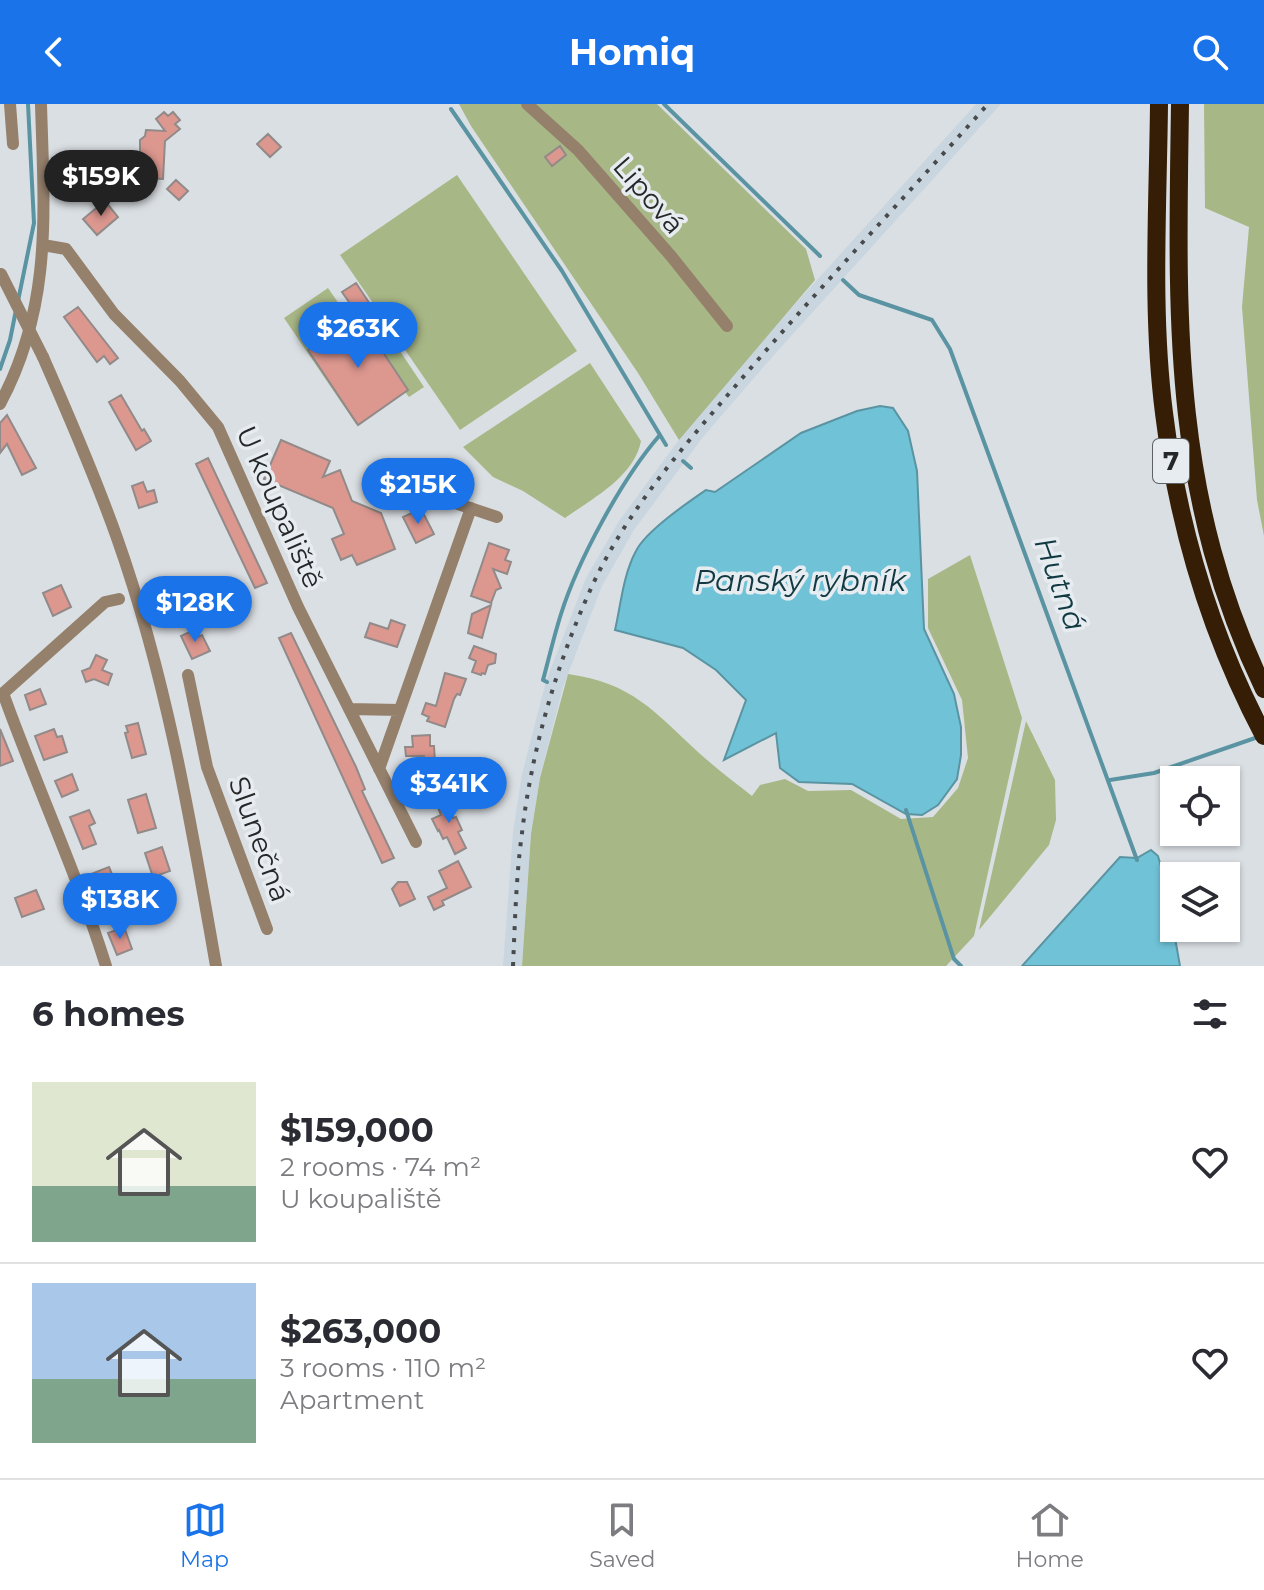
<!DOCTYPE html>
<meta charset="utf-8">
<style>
body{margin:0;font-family:Montserrat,sans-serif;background:#f7f7f7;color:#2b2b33;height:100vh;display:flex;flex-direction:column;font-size:30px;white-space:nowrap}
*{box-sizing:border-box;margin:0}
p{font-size:26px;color:#7c7c81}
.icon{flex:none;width:44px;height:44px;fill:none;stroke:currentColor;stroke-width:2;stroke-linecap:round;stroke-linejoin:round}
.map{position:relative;height:862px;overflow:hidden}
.sheet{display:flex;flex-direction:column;background:#fff;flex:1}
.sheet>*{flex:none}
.buttons{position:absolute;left:1160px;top:662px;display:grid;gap:16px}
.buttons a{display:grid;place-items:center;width:80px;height:80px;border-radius:0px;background:#fff;box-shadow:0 2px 6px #0004;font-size:40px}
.price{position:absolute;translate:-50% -68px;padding:0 18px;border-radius:28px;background:#1a73e8;color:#fff;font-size:26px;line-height:52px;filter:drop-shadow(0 2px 4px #0008)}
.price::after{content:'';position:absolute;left:50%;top:48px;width:24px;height:18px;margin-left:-12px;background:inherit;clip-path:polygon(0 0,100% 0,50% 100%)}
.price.on{background:#222;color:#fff}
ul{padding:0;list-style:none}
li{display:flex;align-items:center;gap:24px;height:200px;padding:0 32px}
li+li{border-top:2px solid #e1e1e2}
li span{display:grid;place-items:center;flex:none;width:224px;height:160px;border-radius:0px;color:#555}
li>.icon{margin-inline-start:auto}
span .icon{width:96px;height:96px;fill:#fffc;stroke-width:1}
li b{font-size:34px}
h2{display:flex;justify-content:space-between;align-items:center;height:96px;padding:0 32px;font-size:34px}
header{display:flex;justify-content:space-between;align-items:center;height:104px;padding:0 32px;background:#1a73e8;color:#fff;font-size:36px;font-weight:700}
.tabs{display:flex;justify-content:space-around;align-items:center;height:112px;border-top:2px solid #e1e1e2;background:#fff;font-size:22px;color:#7c7c81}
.tabs a{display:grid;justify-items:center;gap:4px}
.tabs .on{color:#1a73e8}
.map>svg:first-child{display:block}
.built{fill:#cad6df}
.green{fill:#a8b786}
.water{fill:#70c2d7;stroke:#5a94a2;stroke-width:2}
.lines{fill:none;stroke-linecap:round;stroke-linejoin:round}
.stream{stroke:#5a94a2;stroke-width:4}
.building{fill:#dc978f;stroke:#918a89;stroke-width:2}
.minor{stroke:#95806c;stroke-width:12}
.highway{stroke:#351e05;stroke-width:18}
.rail{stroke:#484b4d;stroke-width:4;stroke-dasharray:4 8;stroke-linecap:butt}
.minor-bridge{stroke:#95806c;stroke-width:12}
.labels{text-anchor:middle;stroke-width:7;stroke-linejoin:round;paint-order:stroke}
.shield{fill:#e7ecf1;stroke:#5f6264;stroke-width:2}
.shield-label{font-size:26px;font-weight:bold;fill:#252728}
.street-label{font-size:28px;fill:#252728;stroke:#e7ecf1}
.water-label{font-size:30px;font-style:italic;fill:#113942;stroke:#e7ecf1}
</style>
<header><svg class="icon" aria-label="back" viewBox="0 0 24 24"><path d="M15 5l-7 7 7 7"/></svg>Homiq<svg class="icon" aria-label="search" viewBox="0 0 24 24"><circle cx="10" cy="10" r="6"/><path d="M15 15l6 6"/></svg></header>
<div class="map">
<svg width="1264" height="862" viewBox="0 0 1264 862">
<rect width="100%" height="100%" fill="#dadfe3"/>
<path class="built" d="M976,0H1001L774,251L703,333L634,426L602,482L563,583L540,674L531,730L522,862H503L513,728L522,670L546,577L586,474L619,417L689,322L760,239Z"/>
<path class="green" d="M459,0H657L806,145L815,176L679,336L638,269L471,22Z
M1204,0H1264V432L1257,396L1242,203L1249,123L1205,104Z
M457,71L577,247L460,326L340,151Z
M355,180L424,283L409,293L405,288L356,320L284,214L328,184L346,210L353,204Z
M590,259L641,337C634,373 593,394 565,414L523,387L493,373L463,343Z
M970,451L1022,614L974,832L946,862H522L531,730L540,674L568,570C632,579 654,607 699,649C716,664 734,678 752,692L760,681L785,675L808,687L851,686L901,715L933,713L958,684L968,654L962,596L928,524V475Z
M1026,617L1055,676L1056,716L1049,741L979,826Z"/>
<path class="water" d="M880,302L893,304L908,327L917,367L924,525L954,590L961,623V651L957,675L938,701L922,711L906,710L852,680L799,678L780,664L776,629L724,656L746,596L716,566L683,544L615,526C621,500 623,471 636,447C646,427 687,399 706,386L715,388L801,329L857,307Z
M1151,746L1158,752L1165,777L1180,862H1022L1120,753L1137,754Z"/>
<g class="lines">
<path class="stream" d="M664,0L820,152
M451,5L562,167L666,341
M843,176L859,191L932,216L950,245L1137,756
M18,197L34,119L28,0
M0,265L10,236L16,206
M683,357L691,364
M547,578L543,576C549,554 554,532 561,510C578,456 622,375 659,332
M1110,676L1154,669L1258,633
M906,706L954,855L961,862"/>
</g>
<path class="building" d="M164,8L168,12L173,8L180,16L175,20L180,25L165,37L163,75L145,74L137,82L123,68L140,51V36L145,32L146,26L165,27L156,15Z
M268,30L281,43L270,53L257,40Z
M560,42L566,51L552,62L545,53Z
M176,76L188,87L179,96L167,85Z
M105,97L118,113L97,131L83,115Z
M356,179L372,203L359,212L342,188Z
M78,203L118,254L110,260L104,252L97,258L64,213Z
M359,212L408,286L358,321L308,246Z
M121,291L142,327L144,325L151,337L136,346L109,298Z
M7,311L36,364L22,371L7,340L0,349V319Z
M281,336L330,357L323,373L340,366L352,397L381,409L395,445L357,461L352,451L341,456L332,435L344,430L333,404L264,375Z
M208,354L267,479L255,484L196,360Z
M143,378L147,388L154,386L157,398L139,404L132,382Z
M421,405L434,430L416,439L403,413Z
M489,439L509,446L505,456L511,458L507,470L493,465L501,484L496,486L491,499L471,492Z
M61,481L71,503L53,512L43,489Z
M491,501L482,534L468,529L472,510Z
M391,516L405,521L397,543L365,533L370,519L388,525Z
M194,526L198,533L202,531L210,547L192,555L181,532Z
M291,529L356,663L365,685L362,687L394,754L382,759L279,534Z
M474,542L496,550L495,559L488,561L485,570L482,569L481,571L472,568L476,557L469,554Z
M96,551L107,556L102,566L112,570L108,581L94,575L86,578L82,567L90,564Z
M445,569L466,575L460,591L457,590L454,595L445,623L427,617L429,613L422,610L426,599L436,602Z
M40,585L46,600L30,606L25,591Z
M138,619L146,650L132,654L125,629L128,628L126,622Z
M0,625L13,657L0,662Z
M54,625L57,633L62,632L67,648L44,656L35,632Z
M430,631V642H434L437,692L418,693L417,672L425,671L424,652H406L405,643H413L412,632Z
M72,670L78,686L62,693L55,677Z
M146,690L156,724L138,729L128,696Z
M434,693H446L453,714L456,713L462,726L458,728L466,744L455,750L447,733L443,735L439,726L438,727L432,715L441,711Z
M89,706L95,719L89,722L96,740L83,745L70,713Z
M162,743L170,767L153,773L145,749Z
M458,757L471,783L442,797L444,801L434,806L428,793L447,784L439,767Z
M109,763L118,785L103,791L100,785L97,786L91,770Z
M398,778H407L415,795L400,802L392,785Z
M36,786L44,805L22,813L15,794Z
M124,823L132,845L117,851L108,829Z"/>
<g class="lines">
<path class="minor" d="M10,0L13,40
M527,0L578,46L671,152L727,222
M43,141L66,145L114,210L180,277L218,323L298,503L416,738
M43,253C69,312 95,372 117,434C166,572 191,718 216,862
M0,300C53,201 44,107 41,0
M446,396L497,413
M188,571L207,663L267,825
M3,589C36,681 77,769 106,862
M0,592L105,498L119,495
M349,605L400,606
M379,665L471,404"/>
<path class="highway" d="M1159,0C1158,102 1151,208 1164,309C1178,422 1211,532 1264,632
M1180,0C1177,210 1170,390 1264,585"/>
<path class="rail" d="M513,862C515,818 516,773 522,729C532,644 557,558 593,480C628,405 685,341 738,279C819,184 905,93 988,0"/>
<path class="minor-bridge" d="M1,170L43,253"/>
</g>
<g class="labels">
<rect class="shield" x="1153" y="335" width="36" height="44" rx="6"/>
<g class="shield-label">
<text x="1171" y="366">7</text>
</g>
<g class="street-label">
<text transform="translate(649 91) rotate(49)" y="10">Lipová</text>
<text transform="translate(280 403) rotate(66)" y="10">U koupaliště</text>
<text transform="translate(260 735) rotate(70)" y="10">Slunečná</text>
</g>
<g class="water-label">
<text x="800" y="487">Panský rybník</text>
<text transform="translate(1060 480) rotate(70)" y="10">Hutná</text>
</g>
</g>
</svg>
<div class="buttons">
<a><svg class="icon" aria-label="locate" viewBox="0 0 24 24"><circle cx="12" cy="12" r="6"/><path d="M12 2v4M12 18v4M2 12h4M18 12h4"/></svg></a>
<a><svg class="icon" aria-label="layers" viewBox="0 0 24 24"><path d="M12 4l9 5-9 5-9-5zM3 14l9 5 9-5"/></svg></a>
</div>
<b class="price on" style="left:101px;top:114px">$159K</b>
<b class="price" style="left:358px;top:266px">$263K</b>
<b class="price" style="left:418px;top:422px">$215K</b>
<b class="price" style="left:195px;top:540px">$128K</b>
<b class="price" style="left:449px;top:721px">$341K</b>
<b class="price" style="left:120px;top:837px">$138K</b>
</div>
<section class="sheet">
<h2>6 homes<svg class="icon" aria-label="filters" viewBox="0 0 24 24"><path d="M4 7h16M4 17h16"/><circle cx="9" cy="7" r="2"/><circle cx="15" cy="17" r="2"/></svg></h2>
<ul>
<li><span style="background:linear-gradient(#dfe7d0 65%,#7fa58c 0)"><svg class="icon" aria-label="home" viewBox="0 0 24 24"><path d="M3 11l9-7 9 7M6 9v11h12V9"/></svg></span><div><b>$159,000</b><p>2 rooms · 74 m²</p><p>U koupaliště</p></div><svg class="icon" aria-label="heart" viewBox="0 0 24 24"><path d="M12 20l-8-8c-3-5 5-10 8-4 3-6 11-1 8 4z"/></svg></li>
<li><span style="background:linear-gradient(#a9c7e8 60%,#7fa58c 0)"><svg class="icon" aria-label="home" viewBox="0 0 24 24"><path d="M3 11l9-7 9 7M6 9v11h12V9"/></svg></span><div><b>$263,000</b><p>3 rooms · 110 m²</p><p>Apartment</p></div><svg class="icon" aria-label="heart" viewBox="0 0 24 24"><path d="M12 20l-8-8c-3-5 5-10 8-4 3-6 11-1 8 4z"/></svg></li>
</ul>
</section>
<nav class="tabs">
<a class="on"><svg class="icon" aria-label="map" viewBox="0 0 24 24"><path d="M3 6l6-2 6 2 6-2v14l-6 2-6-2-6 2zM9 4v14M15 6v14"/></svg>Map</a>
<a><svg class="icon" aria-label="saved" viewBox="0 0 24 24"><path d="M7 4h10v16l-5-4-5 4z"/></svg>Saved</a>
<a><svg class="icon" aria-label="home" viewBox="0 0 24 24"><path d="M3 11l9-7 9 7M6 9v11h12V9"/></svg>Home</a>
</nav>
